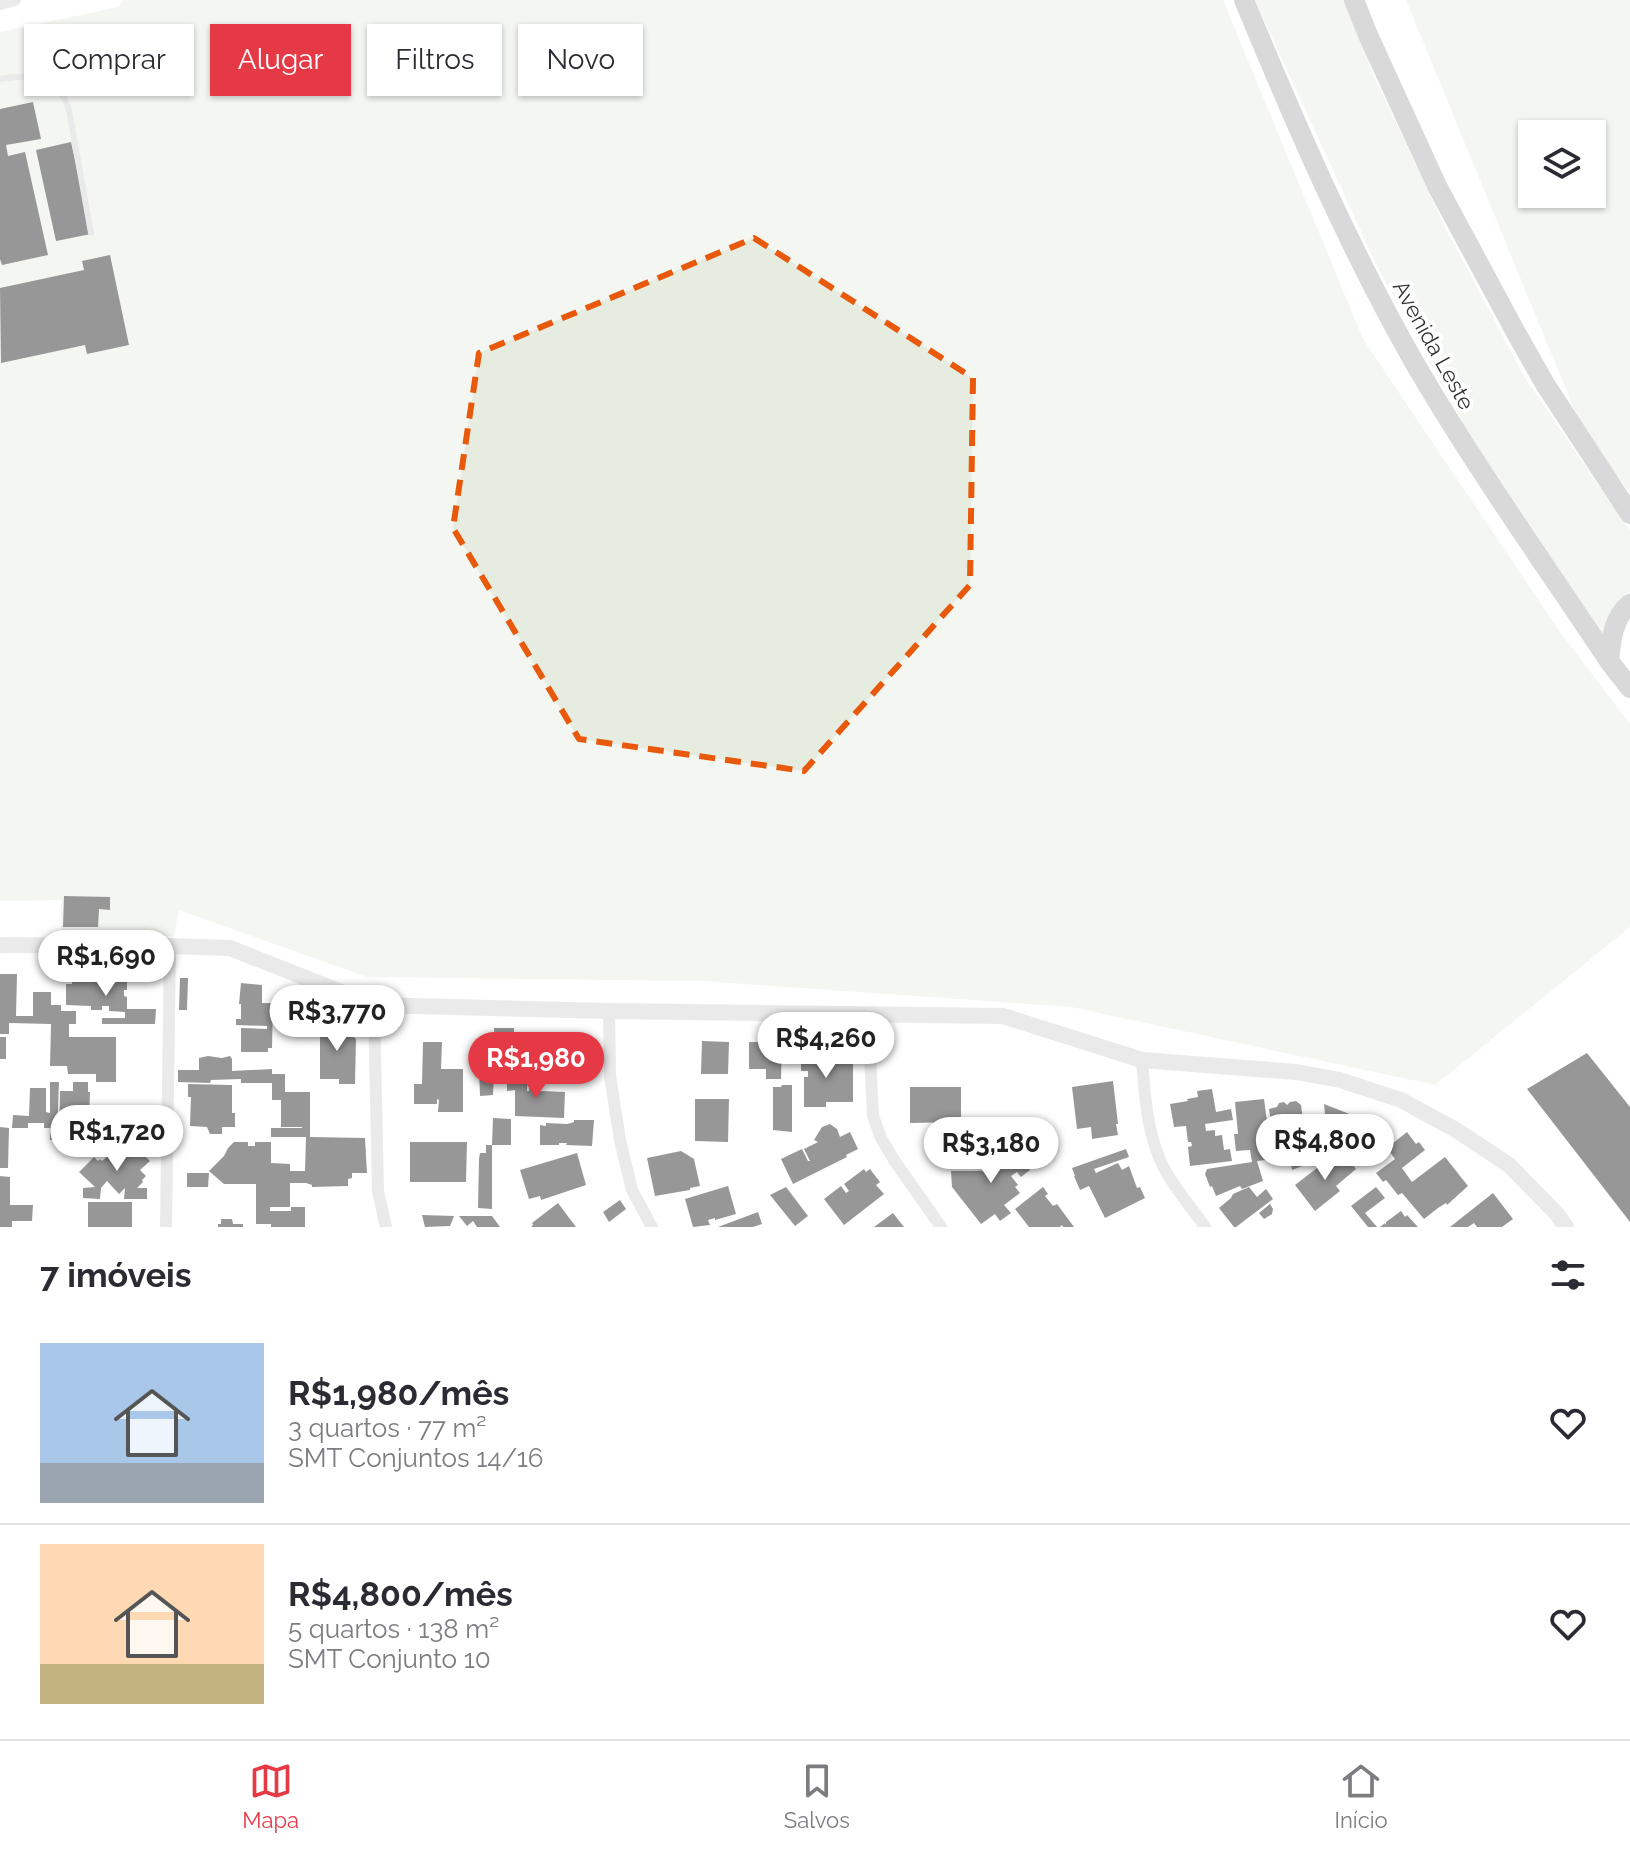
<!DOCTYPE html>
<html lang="pt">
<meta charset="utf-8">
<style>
body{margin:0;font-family:Raleway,sans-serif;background:#f2f2f3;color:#2b2b33;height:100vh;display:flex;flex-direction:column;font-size:30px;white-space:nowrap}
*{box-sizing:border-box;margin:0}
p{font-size:26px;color:#7c7c81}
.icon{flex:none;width:44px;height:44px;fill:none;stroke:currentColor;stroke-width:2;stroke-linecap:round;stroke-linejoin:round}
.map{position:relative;height:1227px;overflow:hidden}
.panel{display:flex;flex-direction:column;background:#fff;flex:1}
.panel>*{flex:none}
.top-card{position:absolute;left:24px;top:24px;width:800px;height:72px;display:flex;gap:16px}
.buttons{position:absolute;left:1518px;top:120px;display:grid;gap:16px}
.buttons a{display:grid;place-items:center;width:88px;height:88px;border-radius:0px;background:#fff;box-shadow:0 2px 6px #0004;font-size:40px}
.price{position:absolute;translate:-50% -68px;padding:0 18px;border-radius:28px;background:#fff;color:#222;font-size:26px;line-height:52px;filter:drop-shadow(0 2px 4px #0008)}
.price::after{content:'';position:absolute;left:50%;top:48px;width:24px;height:18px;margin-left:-12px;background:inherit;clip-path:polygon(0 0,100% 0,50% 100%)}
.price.on{background:#e63946;color:#fff}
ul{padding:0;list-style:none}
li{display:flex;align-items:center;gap:24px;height:200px;padding:0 40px}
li+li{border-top:2px solid #e1e1e2}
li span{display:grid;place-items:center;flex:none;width:224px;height:160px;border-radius:0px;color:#555}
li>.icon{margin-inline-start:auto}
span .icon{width:96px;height:96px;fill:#fffc;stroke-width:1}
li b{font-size:34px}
h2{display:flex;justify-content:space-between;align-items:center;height:96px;padding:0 40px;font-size:34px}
.pill{padding:0 28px;border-radius:0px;background:#fff;box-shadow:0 2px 6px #0004;font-size:28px;line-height:72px}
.pill.on{background:#e63946;color:#fff}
.menu{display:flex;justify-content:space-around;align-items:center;height:112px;border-top:2px solid #e1e1e2;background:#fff;font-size:22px;color:#7c7c81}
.menu a{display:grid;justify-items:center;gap:4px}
.menu .on{color:#e63946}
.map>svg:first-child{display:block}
.green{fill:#e6ecdf;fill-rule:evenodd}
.building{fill:#1a1a1a}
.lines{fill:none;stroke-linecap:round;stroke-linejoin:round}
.service{stroke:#d0d0d0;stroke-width:6}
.minor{stroke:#d0d0d0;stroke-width:12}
.tertiary{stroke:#d0d0d0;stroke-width:16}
.primary{stroke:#ababab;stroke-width:20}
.marked{fill:none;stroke:#e8590c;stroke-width:6;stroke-dasharray:16 10;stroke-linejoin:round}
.labels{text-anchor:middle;stroke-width:8;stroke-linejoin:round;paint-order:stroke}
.street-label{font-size:22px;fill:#333;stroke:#fff}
</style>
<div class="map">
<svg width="1630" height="1227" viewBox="0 0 1630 1227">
<rect width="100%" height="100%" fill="#fff"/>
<path class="green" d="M124,0H1223L1363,339L1557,628L1630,724V927L1435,1085L1071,1007L701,981L367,977L179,910L174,936L61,934V900L0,901V32L118,7Z
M1255,0H1349L1372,72L1445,227L1525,378L1630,531V603L1603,643L1472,440L1377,266Z
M1406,0H1630V492L1586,438ZM1532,134H1592V194H1532Z"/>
<path class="building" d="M33,102L41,139L6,145L8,156L25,152L48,255L2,265L0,259V109Z
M71,142L91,234L56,241L36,150Z
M110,255L129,345L87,354L85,345L1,363L0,288L84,270L82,261Z
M64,896L110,897V910L99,909L98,927H63Z
M0,974H17L16,1016H33V992H51V1005H61V1011H76V1024H69V1037H116V1082H96V1074H68L67,1066H50L51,1024L9,1023V1034H0Z
M72,974L103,975V980L110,981L114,979V976H127V990H124V996L127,997V1009H156L155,1024H102V1018H125V1012L109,1011V1006H102V1010H91V1006L66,1005V984H72Z
M180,978H188L187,1010H179Z
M241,983L262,985V1003H273L272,1048H268V1052H241V1028L267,1029V1026L236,1025V1019H241V1004H239Z
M320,1022L345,1023V1029L356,1039L355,1084H339V1079H320Z
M494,1028H514V1038H522V1068H513V1065H496Z
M555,1033V1046H553L554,1070H552L553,1077H526V1044H530V1037H539L540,1034Z
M575,1034H587V1037L592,1038L590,1055H588L590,1063L589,1071H587L588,1078L557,1077V1066H560V1064H563L561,1040H565V1035L568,1037Z
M0,1037H6V1059H0Z
M702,1041L729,1042L728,1074H701Z
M423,1042H442L441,1069H463V1112H438L439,1100L437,1099V1104H414V1084H422Z
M749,1042H782L781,1079H766V1069H749Z
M1587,1053L1630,1107V1222L1527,1089Z
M801,1054H831V1062H853V1102H826V1107H804V1077H808V1071H801Z
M208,1056L222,1058L230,1056L232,1059V1071L272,1069V1074H285V1092H310V1137L365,1138L367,1173H352V1178L348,1179V1186L312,1187V1185L306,1183H290V1207H270V1211H291V1207H305V1227H271V1224H256V1184H224L209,1171L224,1156L228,1148L234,1142H248V1146H255V1142H271V1163L290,1164V1171H305L306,1137H271V1128H302V1127H281V1100H272V1083H241V1079L211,1080L210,1083L178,1082V1070H199V1058Z
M479,1069H494L493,1095L480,1096Z
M507,1073H513L512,1080H527V1091H529L530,1084H540V1091L565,1092L564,1118L515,1116V1090L507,1091Z
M1113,1081L1118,1124H1116L1118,1135L1092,1139L1091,1127L1077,1129L1072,1087Z
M50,1082H59L57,1140H50V1128H44V1123H28V1128H12L13,1115L29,1116L30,1088H46V1112L50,1113Z
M73,1082H88V1092H90L89,1119H101L99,1140H86L87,1136H59L60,1091H73Z
M188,1084L232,1085V1113H235V1127H222V1134H210L207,1127L190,1126L191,1097H188Z
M782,1085H792V1132L773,1130V1087H781Z
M910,1087H961V1122L910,1123Z
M1212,1089L1216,1112L1231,1109L1233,1120L1205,1124L1206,1131L1215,1130V1136L1222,1135L1224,1150L1230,1149L1232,1161L1190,1166L1188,1147L1192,1146L1191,1142H1188L1186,1126L1174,1127L1170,1104L1188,1101L1187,1099L1198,1097L1197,1091Z
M695,1099H729L728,1142L695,1141Z
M1264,1099L1270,1145H1273V1139L1277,1138L1278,1143H1281L1278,1121L1271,1122L1269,1109L1277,1107L1279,1103L1284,1102L1287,1105L1290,1102L1296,1101L1301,1105L1306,1142L1298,1143L1299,1155L1319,1152L1320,1159L1292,1170L1290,1157L1257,1161L1263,1181L1242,1189L1240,1186L1216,1196L1212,1186L1210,1187L1205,1174L1207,1169L1252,1162L1250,1150L1236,1151L1234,1134H1238L1235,1102Z
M1324,1104L1375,1124L1366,1144L1356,1150L1329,1155Z
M493,1118L511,1119V1145H492Z
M574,1120H594L592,1146L566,1145L567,1143H559V1145H540V1125L546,1126V1123L567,1124L574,1122Z
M830,1124L837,1129L840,1137L850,1132L858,1149L846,1155L847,1157L793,1184L781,1159L802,1149L808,1161H810L804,1149L818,1142L814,1140L822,1127Z
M946,1125H960V1138H946Z
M0,1127L9,1128L8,1168H0Z
M107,1128H127L126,1140H107Z
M1407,1132L1416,1144L1419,1142L1425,1150L1402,1168L1412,1182L1445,1157L1468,1186L1447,1205L1446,1203L1438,1208L1424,1219L1402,1193L1398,1195L1386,1180L1383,1182L1376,1173L1395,1159L1387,1148Z
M1001,1138H1006L1030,1170L1021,1177L1017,1172L1011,1176L1018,1185L1015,1187L1020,1193L1004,1205L1011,1213L1000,1221L995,1214L981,1224L952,1187L951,1171H987L1008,1155H1001Z
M410,1142H467L466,1182H410Z
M122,1144L125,1147L128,1144L132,1147L134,1145L150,1161L140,1170L146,1176L142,1180L143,1182L137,1188H147V1199H124L125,1188L119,1194L107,1181L101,1188L100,1199L83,1198V1188L95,1187L79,1172L94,1157L98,1161L100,1159L102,1161Z
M486,1145H492V1209L478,1208L479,1159L480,1153H486Z
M1126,1149L1129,1157L1094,1169L1096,1173L1118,1163L1122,1170L1129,1166L1137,1188L1140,1187L1145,1198L1105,1218L1089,1186L1080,1190L1074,1176H1075L1072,1168Z
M681,1151L694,1159L700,1186L690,1188V1190L655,1196L647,1158Z
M577,1153L586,1185L541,1200L540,1196L529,1199L520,1170Z
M1329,1156L1337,1165L1347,1157L1356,1169L1336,1186L1340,1191L1315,1211L1295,1185L1321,1165L1320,1163Z
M864,1169L866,1172L870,1169L880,1182L876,1185L884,1194L844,1225L824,1199L841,1186L846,1193L849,1191L844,1184Z
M187,1173H209L208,1187H187Z
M0,1176L10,1177V1205H33L32,1221H12V1227H0Z
M728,1186L736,1214L715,1220V1218L708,1220L710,1225L693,1227L685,1199Z
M786,1187L808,1216L795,1226L770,1195Z
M1043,1187L1048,1194L1045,1196L1053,1206L1057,1204L1074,1227H1063L1062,1225L1060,1227H1029L1015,1209Z
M1249,1187L1257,1197L1266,1189L1273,1199L1236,1227H1234L1219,1208L1231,1198L1233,1194Z
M1376,1187L1385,1198L1365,1213L1377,1227H1368L1351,1206Z
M1493,1193L1513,1219L1502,1227H1477L1474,1223L1468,1227H1450Z
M620,1200L626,1209L609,1222L603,1212Z
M88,1202H132V1227H88Z
M558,1203L576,1227H531L533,1225L532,1223Z
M1270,1204L1273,1209L1272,1214L1264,1219L1259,1213Z
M1401,1211L1405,1217L1407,1215L1418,1227H1380L1385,1223L1386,1225V1222Z
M758,1212L762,1224L753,1227H718Z
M893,1213L904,1227H874Z
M422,1215L454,1216L450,1226L425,1227Z
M459,1216H492L500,1227H477L473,1221L467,1226Z
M221,1219H232L233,1224H243V1227H218V1224H221Z"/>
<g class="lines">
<path class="service" d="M0,79C21,76 46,72 61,92C64,97 67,105 69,110L91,233"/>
<path class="minor" d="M0,4L15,0
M374,1005L378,1192L386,1227
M609,1011L610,1076L620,1140L632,1190L652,1227
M868,1014L873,1116L881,1138L894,1160L941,1227
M1142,1060C1145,1098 1147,1136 1165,1170C1176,1190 1192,1208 1205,1227
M166,1227L170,946"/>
<path class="tertiary" d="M0,945L170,946L230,948L374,1005L609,1011L1003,1016L1142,1060L1296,1072L1340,1080L1401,1100L1456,1130L1509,1165L1556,1213L1566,1227"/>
<path class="primary" d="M1244,0C1295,123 1348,246 1414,362C1474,465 1543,562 1609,661L1630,688
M1354,0L1368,35L1437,186L1515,331L1545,384L1630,514
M1609,661C1611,641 1613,617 1630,604"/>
</g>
<path d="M0 0H1630V1227H0ZM754,238L973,378L970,585L804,771L579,739L453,528L479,353Z" fill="#fff" fill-opacity=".55" fill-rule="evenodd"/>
<path class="marked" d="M754,238L973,378L970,585L804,771L579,739L453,528L479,353Z"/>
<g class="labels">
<g class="street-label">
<text transform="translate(1434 345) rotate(61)" y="8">Avenida Leste</text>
</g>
</g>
</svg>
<div class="buttons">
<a><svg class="icon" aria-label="layers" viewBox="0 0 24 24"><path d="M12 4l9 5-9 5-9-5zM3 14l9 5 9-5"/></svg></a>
</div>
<b class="price" style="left:106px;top:998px">R$1,690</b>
<b class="price" style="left:337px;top:1053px">R$3,770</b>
<b class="price" style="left:826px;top:1080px">R$4,260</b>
<b class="price on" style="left:536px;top:1100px">R$1,980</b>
<b class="price" style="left:117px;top:1173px">R$1,720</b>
<b class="price" style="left:1325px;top:1182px">R$4,800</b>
<b class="price" style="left:991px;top:1185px">R$3,180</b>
<div class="top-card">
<a class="pill">Comprar</a>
<a class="pill on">Alugar</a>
<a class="pill">Filtros</a>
<a class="pill">Novo</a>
</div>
</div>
<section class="panel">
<h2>7 imóveis<svg class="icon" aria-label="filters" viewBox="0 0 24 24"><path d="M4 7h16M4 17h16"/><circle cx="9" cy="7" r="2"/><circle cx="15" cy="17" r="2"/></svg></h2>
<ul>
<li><span style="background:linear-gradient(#a9c7e8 75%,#9aa5b1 0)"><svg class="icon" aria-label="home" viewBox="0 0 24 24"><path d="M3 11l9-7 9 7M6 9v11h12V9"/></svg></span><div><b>R$1,980/mês</b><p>3 quartos · 77 m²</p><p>SMT Conjuntos 14/16</p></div><svg class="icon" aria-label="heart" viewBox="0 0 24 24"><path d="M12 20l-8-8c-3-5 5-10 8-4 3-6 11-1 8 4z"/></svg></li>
<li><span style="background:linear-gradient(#ffd9b3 75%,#c2b280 0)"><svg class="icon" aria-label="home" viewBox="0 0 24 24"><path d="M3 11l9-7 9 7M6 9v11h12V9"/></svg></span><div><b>R$4,800/mês</b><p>5 quartos · 138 m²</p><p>SMT Conjunto 10</p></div><svg class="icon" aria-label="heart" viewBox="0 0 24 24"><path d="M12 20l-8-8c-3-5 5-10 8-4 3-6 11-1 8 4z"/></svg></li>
</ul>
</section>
<nav class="menu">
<a class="on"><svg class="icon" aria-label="map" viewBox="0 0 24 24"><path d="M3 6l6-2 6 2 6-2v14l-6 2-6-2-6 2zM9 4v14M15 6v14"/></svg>Mapa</a>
<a><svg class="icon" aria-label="saved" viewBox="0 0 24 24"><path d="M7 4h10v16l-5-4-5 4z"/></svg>Salvos</a>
<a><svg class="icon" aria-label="home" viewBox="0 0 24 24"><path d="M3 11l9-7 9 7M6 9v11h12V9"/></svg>Início</a>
</nav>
